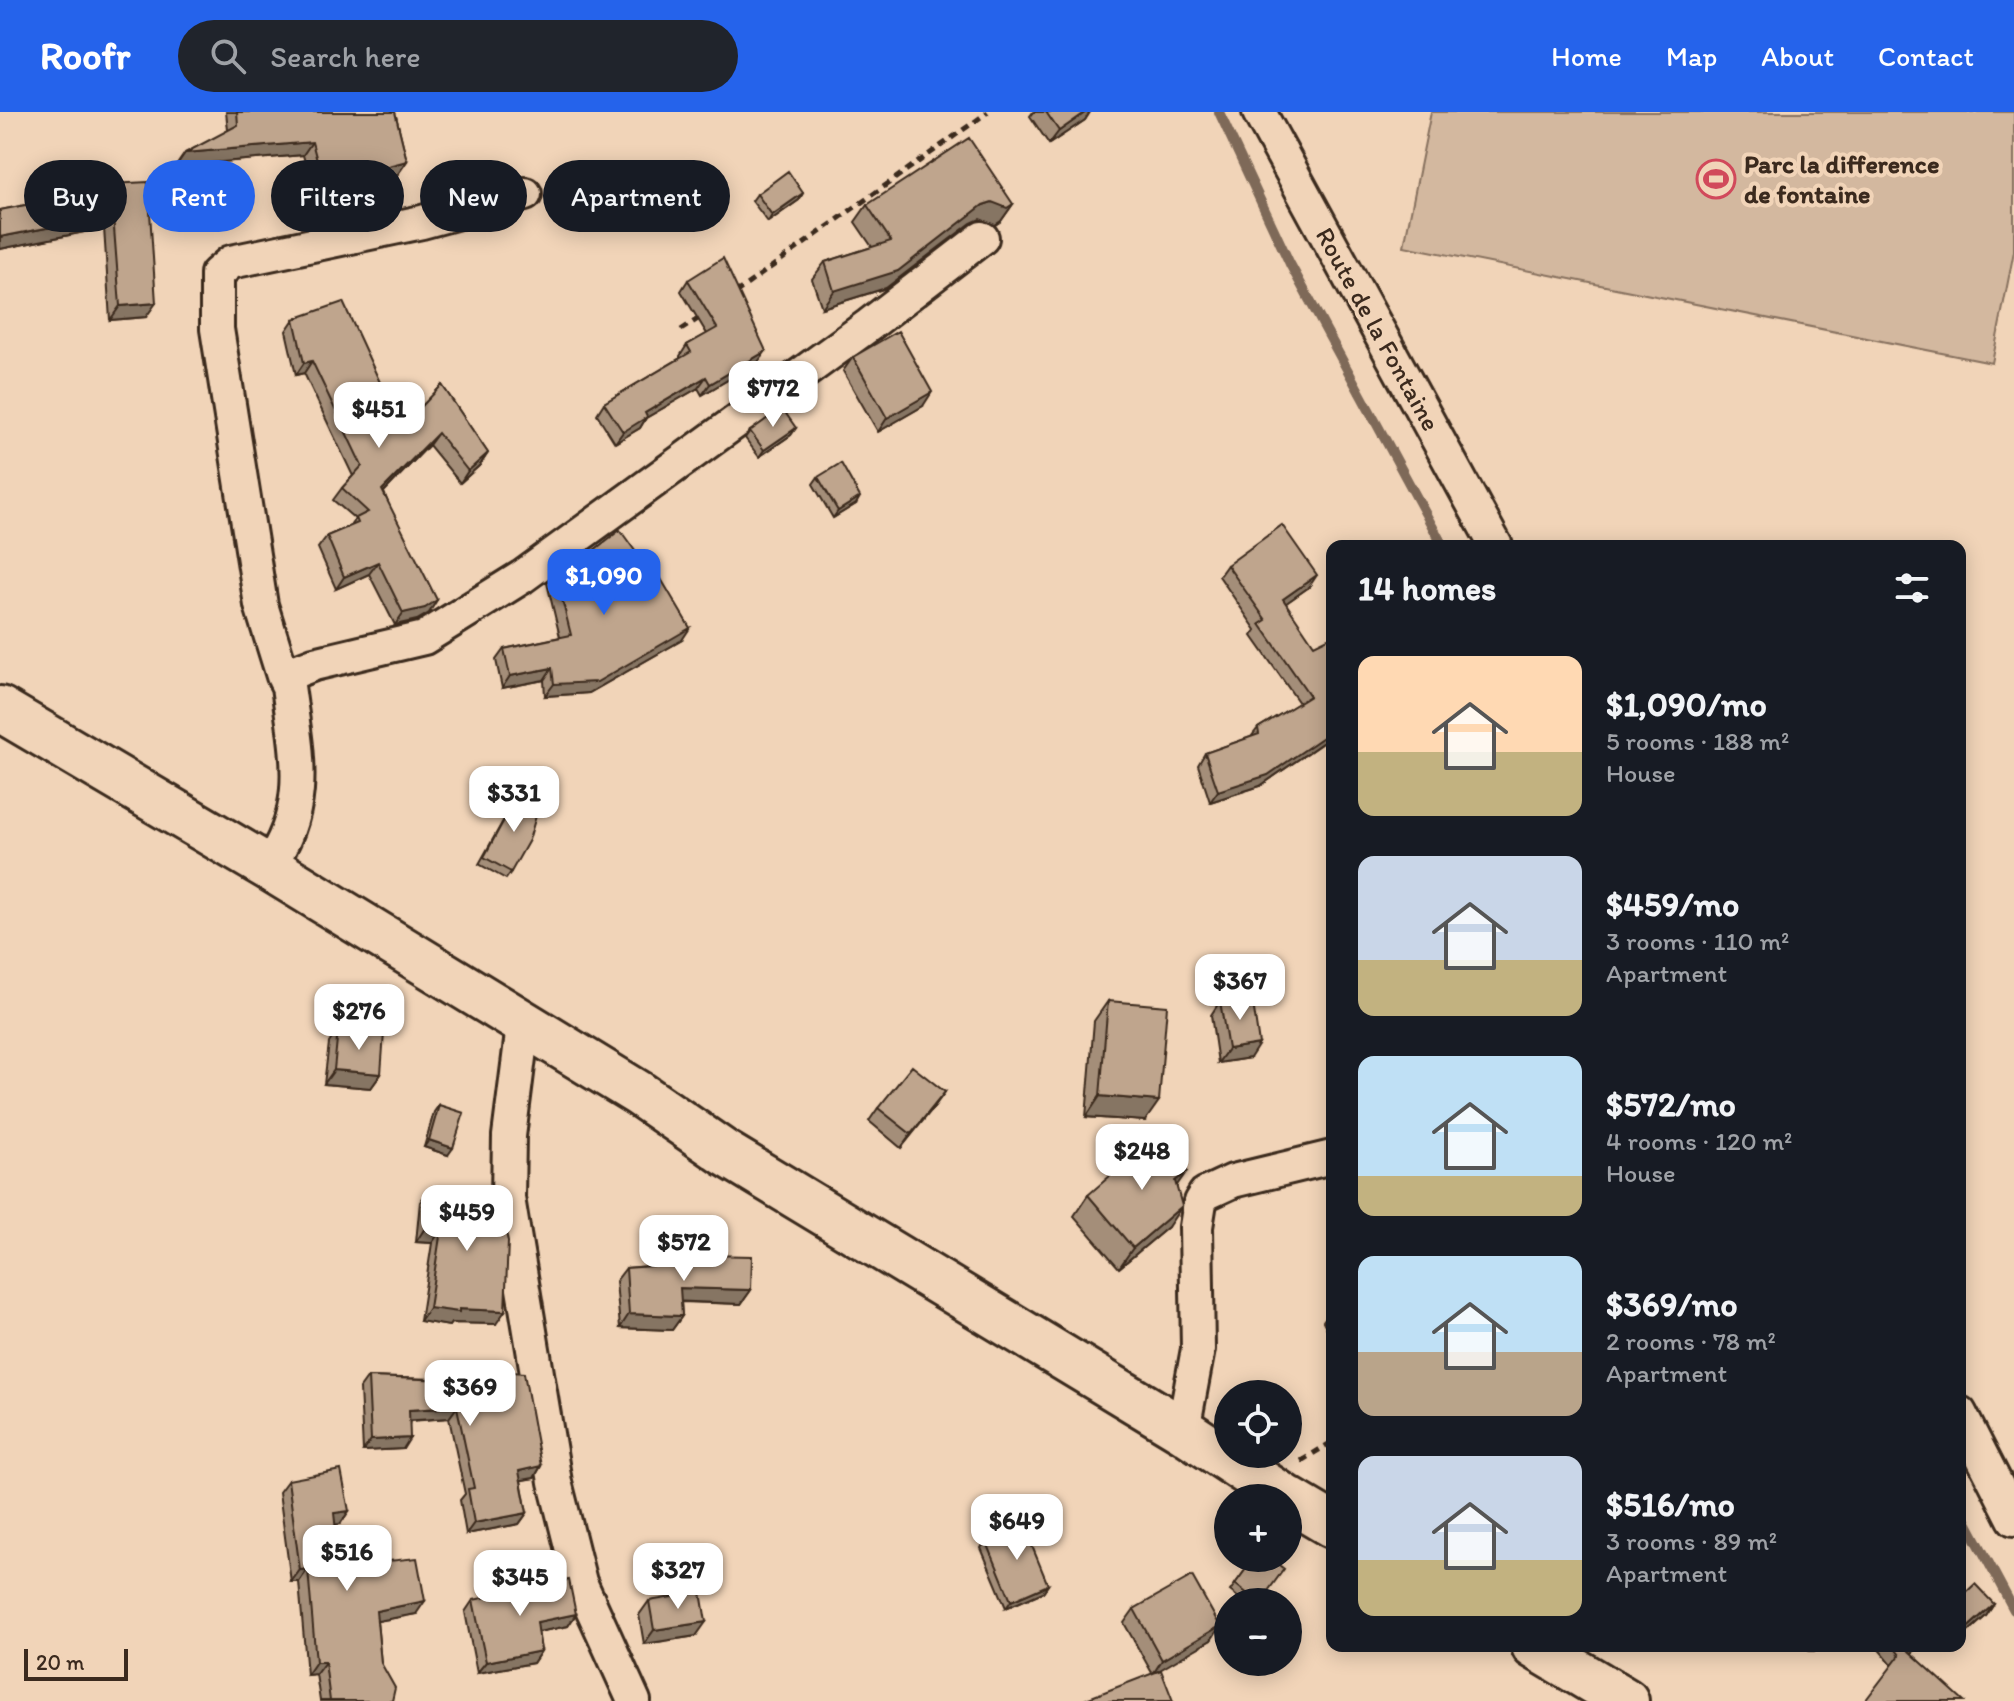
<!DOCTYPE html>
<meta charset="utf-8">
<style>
body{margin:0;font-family:Itim,sans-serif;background:#20242c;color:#f1f3f6;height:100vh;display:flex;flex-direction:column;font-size:30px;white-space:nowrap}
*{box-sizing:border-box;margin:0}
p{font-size:26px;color:#9ea1a6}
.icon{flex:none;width:44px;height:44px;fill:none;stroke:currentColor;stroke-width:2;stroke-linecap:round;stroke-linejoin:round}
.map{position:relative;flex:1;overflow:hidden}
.panel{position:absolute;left:1326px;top:428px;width:640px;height:1112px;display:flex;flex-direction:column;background:#171b24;border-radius:16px;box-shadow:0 4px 20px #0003}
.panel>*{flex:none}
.guide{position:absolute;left:24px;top:48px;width:760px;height:72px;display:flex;gap:16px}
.buttons{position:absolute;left:1214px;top:1268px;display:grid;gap:16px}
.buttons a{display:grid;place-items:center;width:88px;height:88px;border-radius:50%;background:#171b24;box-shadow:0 4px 20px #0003;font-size:40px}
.scale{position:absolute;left:24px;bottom:20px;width:104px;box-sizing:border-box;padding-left:8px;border:4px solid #3b2a1e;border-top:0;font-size:22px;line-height:28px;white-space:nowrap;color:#3b2a1e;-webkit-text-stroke:6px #f1d4b8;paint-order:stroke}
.price{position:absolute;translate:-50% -68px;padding:0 18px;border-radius:16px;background:#fff;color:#222;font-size:26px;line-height:52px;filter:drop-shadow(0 2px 4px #0008)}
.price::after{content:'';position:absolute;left:50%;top:48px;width:24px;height:18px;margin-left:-12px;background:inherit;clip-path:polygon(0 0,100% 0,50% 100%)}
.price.selected{background:#2563eb;color:#fff}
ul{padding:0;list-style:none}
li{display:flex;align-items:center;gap:24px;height:200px;padding:0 32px}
li span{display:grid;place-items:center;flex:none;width:224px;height:160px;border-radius:16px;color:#555}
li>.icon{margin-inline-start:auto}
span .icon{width:96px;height:96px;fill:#fffc;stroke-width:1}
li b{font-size:34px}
h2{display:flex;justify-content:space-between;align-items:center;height:96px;padding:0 32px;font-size:34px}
.tag{padding:0 28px;border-radius:36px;background:#171b24;box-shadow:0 4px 20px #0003;font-size:28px;line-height:72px}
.tag.selected{background:#2563eb;color:#fff}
header{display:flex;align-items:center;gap:48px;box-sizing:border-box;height:112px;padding:0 40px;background:#2563eb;color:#fff}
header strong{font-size:38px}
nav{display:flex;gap:44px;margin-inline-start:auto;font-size:28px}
.search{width:560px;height:72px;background:#20242c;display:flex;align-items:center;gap:20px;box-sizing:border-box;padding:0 28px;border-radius:44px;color:#9ea1a6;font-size:30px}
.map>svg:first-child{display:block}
.pitch{fill:#d3b89f;stroke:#87715e;stroke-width:2}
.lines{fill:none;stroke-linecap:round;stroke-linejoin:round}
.stream{stroke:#7e6958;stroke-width:10}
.street-casing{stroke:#3b2a1e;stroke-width:38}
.secondary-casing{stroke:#3b2a1e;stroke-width:50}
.path{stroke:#3b2a1e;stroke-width:5;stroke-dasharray:8 6;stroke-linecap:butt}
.street{stroke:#f1d4b8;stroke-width:32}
.secondary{stroke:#f1d4b8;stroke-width:44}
.wall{fill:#a48e79;stroke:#3b2a1e;stroke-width:2}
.shaded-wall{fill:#867463;stroke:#3b2a1e;stroke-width:2}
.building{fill:#bfa58d;stroke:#3b2a1e;stroke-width:2}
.labels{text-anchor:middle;stroke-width:8;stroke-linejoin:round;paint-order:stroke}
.poi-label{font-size:26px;font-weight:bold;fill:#3b2a1e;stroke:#f1d4b8;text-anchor:start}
.street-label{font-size:26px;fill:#3b2a1e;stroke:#f1d4b8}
</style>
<header>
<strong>Roofr</strong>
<div class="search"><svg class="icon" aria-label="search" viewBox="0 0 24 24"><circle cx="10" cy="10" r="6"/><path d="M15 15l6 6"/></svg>Search here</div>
<nav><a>Home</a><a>Map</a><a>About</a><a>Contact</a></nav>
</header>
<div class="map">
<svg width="2014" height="1589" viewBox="0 0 2014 1589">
<rect width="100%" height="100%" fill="#f1d4b8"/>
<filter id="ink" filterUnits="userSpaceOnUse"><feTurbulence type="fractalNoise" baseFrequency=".0125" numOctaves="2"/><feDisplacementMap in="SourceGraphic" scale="16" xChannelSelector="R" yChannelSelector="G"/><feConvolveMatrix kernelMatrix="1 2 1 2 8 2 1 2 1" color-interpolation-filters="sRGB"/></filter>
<g filter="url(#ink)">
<path class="pitch" d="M1431,0H2014V139L1992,251L1404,134Z"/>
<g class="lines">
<path class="stream" d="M1219,0L1290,152L1443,434
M1960,1397L2014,1498"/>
<g class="street-casing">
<path id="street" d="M1259,0L1496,434
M283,564L261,493L217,217V162L231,150L422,110L525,82
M268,755C311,694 297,643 288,574L283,564L314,552L424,526L522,465L869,213L982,126
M523,914L509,1024L508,1086L555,1370L580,1470L634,1589
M1960,1301L2014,1407
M1183,1318L1198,1237L1196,1115L1200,1090L1205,1082L1233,1069L1332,1045"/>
</g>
<g class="secondary-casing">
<path id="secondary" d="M0,597L268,755L638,981L725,1041L1183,1318L1286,1386
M1288,1387L1332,1413
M1534,1534L1626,1589"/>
</g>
<path class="path" d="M735,181L988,0
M681,218L701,205
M1301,1349L1332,1330"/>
<use href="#street" class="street"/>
<use href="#secondary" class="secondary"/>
</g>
<path class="wall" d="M226,0H395L407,49L398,62L314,84L303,43L176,54L228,18Z
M1033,0H1090L1085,8L1049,32L1030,4Z
M111,72L146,205L110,208L104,116L0,137V98L109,76Z
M803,81L799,88L768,110L752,89L757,82Z
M1013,92L1001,109L995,113L980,107L971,111L886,176L822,196L812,167L825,150L872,135L855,110L867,93Z
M688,168L758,250L702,283L698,276L646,306L640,316L615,331L597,302L604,291L680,246V244L687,233L707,222L681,179Z
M294,207L401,316L442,273L488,341L480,353L460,371L429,333L384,380L429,501L417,508L395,513L369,462L336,477L318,436L327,424L350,414L355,407L333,388L342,376L353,364L304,261L296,263L286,219Z
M853,245L923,294L878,320L843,259Z
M796,316L791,323L759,345L745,326L750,319Z
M818,365L856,392L833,406L813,372Z
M1227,453L1309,475L1286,491L1322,631L1260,674L1210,690L1198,653L1205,641L1251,625L1258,616L1299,591L1252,524L1256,518L1219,464Z
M555,459L682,528L589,581L545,584L544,568L502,576L496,548L504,537L560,525L547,471Z
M517,684L511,760L506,767L479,752Z
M1108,889L1145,1009L1086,1005L1094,909Z
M1220,889L1250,946L1218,951L1211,903Z
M338,917L381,962L371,976L324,972L329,931Z
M945,980L901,1036L869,1009L878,996Z
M439,993L448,1043L424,1035L434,1000Z
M1177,1074L1168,1115L1119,1156L1074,1104L1088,1083Z
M429,1077L484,1101L496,1212L451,1211L449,1214L420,1209L432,1131L416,1130L420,1090Z
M705,1143L751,1178L741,1192L681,1190L682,1204L672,1218L620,1216L616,1169L626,1156L700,1150Z
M1332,1196V1227L1323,1209Z
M445,1256L476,1257L541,1354L534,1366L521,1368L527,1401L519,1412L466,1422L460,1388L465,1382L449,1306L410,1309L403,1337L363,1339L360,1276L368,1265L437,1267Z
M288,1368L349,1399L340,1412H336L340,1454L416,1502L377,1509L381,1551L392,1589H320L316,1562L307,1563L299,1470H291L279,1380Z
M986,1428L1048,1473L1043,1480L1006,1496L981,1436Z
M1254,1446L1261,1490H1244L1230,1479Z
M1960,1486L1994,1492L1986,1504L1960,1527Z
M473,1488L576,1502L568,1514L538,1520L541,1539L533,1551L477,1561L465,1500Z
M649,1489L696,1524L644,1532L639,1503Z
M1134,1497L1220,1514L1211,1528L1152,1561L1124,1511Z
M1876,1534H1920L1912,1541L1892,1553Z"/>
<path class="shaded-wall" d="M1086,0H1090L1085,8L1049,32L1059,19Z
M312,30L303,43L176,54L185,41Z
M407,49L398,62L314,84L323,71Z
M803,81L799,88L768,110L772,103Z
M992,90L1013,92L1001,109L995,113L980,107L971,111L886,176L822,196L834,179L983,93Z
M113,103L104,116L0,137V125Z
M156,191L146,205L110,208L120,194Z
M766,239L758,250L702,283L710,272Z
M312,249L304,261L296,263L304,251Z
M706,265L698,276L646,306L640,316L615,331L623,320L645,301Z
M932,280L923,294L878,320L887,306Z
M796,316L791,323L759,345L764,338Z
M438,321L429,333L374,390L382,378Z
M488,341L480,353L460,371L468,359Z
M860,385L856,392L833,406L838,399Z
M378,450L369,462L336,477L344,465Z
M1317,463L1309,475L1275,499L1283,487Z
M437,488L429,501L417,508L395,513L403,501Z
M690,516L682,528L589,581L545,584L554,572Z
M552,556L544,568L502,576L510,564Z
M1332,619V627L1322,631L1260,674L1210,690L1218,679Z
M1259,932L1250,946L1218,951L1228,937Z
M334,958L381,962L371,976L324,972Z
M945,980L935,994L901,1036L911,1022Z
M1100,984L1159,989L1145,1009L1086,1005Z
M429,1028L453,1036L448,1043L424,1035Z
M1187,1059L1173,1079L1175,1069Z
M1182,1094L1168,1115L1119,1156L1133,1136Z
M425,1116L441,1118L432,1131L416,1130Z
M680,1176L751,1178L741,1192L670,1189Z
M429,1196L505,1199L496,1212L451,1211L449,1214L420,1209Z
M629,1202L682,1204L672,1218L620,1216Z
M457,1295L449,1306L401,1309L409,1298Z
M410,1326L403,1337L363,1339L371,1328Z
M541,1354L534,1366L511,1370L519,1359Z
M349,1399L340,1412L326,1414L334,1401Z
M527,1401L519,1412L466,1422L474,1411Z
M308,1457L299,1470H291L300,1458Z
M1048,1473L1043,1480L1006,1496L1011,1489Z
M425,1489L416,1502L367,1511L376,1499Z
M1994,1492L1986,1504L1960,1527L1965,1518Z
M576,1502L568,1514L528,1522L537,1510Z
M706,1510L696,1524L644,1532L654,1518Z
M1220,1514L1211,1528L1153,1562L1162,1548Z
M1814,1534H1833L1821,1539H1810Z
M1915,1534H1920L1901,1550L1909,1539Z
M541,1539L533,1551L477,1561L486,1550Z
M316,1550H325L316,1562L307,1563Z"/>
<path class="building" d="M237,0H395L407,49L323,71L312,30L185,41L238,13Z
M1046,0H1086L1059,19Z
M969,26L1013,92L1007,96L992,90L983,93L898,159L834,179L825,150L891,129L867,93Z
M788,59L803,81L772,103L757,82Z
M148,70L156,191L120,194L113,103L0,125V98L112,76L111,72Z
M723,146L766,239L710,272L706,265L645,301L647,305L623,320L604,291L691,240L687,233L717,216L688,168Z
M343,190L401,316L442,273L488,341L468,359L438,321L382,378L437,488L425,496L403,501L378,450L344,465L327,424L358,411L356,406L368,400L342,376L362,354L312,249L304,251L294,207Z
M898,219L932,280L887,306L853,245Z
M782,296L796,316L764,338L750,319Z
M841,351L860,385L838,399L818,365Z
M1282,413L1317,463L1283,487L1314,533L1332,524V619L1268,663L1218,679L1205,641L1259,622L1258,616L1310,584L1260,512L1266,508L1227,453Z
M620,418L651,461L657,460L690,516L597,570L554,572L552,556L510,564L504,537L571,523L555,459L569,448L585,445Z
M517,684L540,690L529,728L511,760L484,745Z
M1252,884L1259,932L1228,937L1220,889Z
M1108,889L1167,894L1159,989L1100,984Z
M338,917L384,921L381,962L334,958Z
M912,954L945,980L911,1022L878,996Z
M439,993L464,1001L453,1036L429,1028Z
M1157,1023L1187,1059L1175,1069L1182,1094L1133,1136L1088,1083Z
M429,1077L488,1083L484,1101L503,1105L508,1130L505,1199L459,1197V1200L429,1196L441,1118L425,1116Z
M705,1143L752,1144L751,1178L680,1176L682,1204L629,1202L626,1156L704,1150Z
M475,1253L476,1257L524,1261L541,1354L519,1359L527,1401L474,1411L468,1377L474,1376L457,1295L409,1298L410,1326L371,1328L368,1265L446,1268L445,1256Z
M341,1358L349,1399L334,1401L340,1454L417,1446L425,1489L376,1499L381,1551L395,1576L392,1589H330L325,1550H316L308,1457L300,1458L288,1368Z
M1023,1412L1048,1473L1011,1489L986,1428Z
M1254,1446H1270L1284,1457L1260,1490H1258L1235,1472Z
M1192,1464L1220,1514L1162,1548L1134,1497Z
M569,1468L576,1502L537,1510L541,1539L486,1550L473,1488Z
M1975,1472L1994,1492L1965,1518L1960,1512V1486Z
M701,1480L706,1510L654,1518L649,1489Z
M1893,1534H1915L1909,1539L1964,1589H1865L1900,1543Z
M1161,1558L1173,1589H1081Z"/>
</g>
<defs>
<g id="stadium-ring" transform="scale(2)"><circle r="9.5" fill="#f1d4b8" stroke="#d1495b" stroke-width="1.5"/><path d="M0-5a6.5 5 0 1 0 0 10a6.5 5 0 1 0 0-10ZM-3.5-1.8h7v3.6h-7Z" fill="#d1495b"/></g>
</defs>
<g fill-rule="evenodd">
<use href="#stadium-ring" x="1716" y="67"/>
</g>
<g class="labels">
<g class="poi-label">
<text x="1744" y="61">Parc la difference<tspan x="1744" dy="30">de fontaine</tspan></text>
</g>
<g class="street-label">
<text transform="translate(1378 217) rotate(61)" y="9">Route de la Fontaine</text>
</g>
</g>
</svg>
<div class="buttons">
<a><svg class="icon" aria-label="locate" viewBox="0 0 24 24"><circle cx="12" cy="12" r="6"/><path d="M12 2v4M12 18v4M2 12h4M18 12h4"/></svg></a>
<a>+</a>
<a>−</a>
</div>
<div class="scale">20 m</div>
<b class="price" style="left:773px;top:317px">$772</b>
<b class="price" style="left:379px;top:338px">$451</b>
<b class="price selected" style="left:604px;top:505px">$1,090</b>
<b class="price" style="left:514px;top:722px">$331</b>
<b class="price" style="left:1240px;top:910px">$367</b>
<b class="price" style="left:359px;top:940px">$276</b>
<b class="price" style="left:1142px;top:1080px">$248</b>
<b class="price" style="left:467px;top:1141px">$459</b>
<b class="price" style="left:684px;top:1171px">$572</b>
<b class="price" style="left:470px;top:1316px">$369</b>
<b class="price" style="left:1017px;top:1450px">$649</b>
<b class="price" style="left:347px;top:1481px">$516</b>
<b class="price" style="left:678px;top:1499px">$327</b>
<b class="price" style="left:520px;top:1506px">$345</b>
<div class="guide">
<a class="tag">Buy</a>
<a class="tag selected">Rent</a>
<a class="tag">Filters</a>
<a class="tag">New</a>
<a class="tag">Apartment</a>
</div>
<section class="panel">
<h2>14 homes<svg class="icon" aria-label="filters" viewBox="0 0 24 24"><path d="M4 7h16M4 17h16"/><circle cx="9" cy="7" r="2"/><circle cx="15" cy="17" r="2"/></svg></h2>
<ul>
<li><span style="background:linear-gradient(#ffd9b3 60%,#c2b280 0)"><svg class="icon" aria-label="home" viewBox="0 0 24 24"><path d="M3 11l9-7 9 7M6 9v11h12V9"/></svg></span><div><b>$1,090/mo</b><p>5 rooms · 188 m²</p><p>House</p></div></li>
<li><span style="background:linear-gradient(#c9d6e8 65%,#c2b280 0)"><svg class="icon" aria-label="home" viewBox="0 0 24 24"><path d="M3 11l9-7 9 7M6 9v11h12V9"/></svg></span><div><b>$459/mo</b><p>3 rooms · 110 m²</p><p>Apartment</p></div></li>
<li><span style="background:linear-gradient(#bfe0f5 75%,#c2b280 0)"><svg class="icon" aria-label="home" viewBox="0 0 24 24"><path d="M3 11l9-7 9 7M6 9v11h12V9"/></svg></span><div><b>$572/mo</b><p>4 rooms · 120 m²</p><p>House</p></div></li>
<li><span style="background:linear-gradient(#bfe0f5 60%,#b9a48a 0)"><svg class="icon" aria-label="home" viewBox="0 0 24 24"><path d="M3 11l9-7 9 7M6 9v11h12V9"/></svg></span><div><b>$369/mo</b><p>2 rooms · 78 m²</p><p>Apartment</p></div></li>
<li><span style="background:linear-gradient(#c9d6e8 65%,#c2b280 0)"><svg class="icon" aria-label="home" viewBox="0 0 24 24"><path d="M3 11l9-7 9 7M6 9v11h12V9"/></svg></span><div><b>$516/mo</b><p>3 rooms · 89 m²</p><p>Apartment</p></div></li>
</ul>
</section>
</div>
